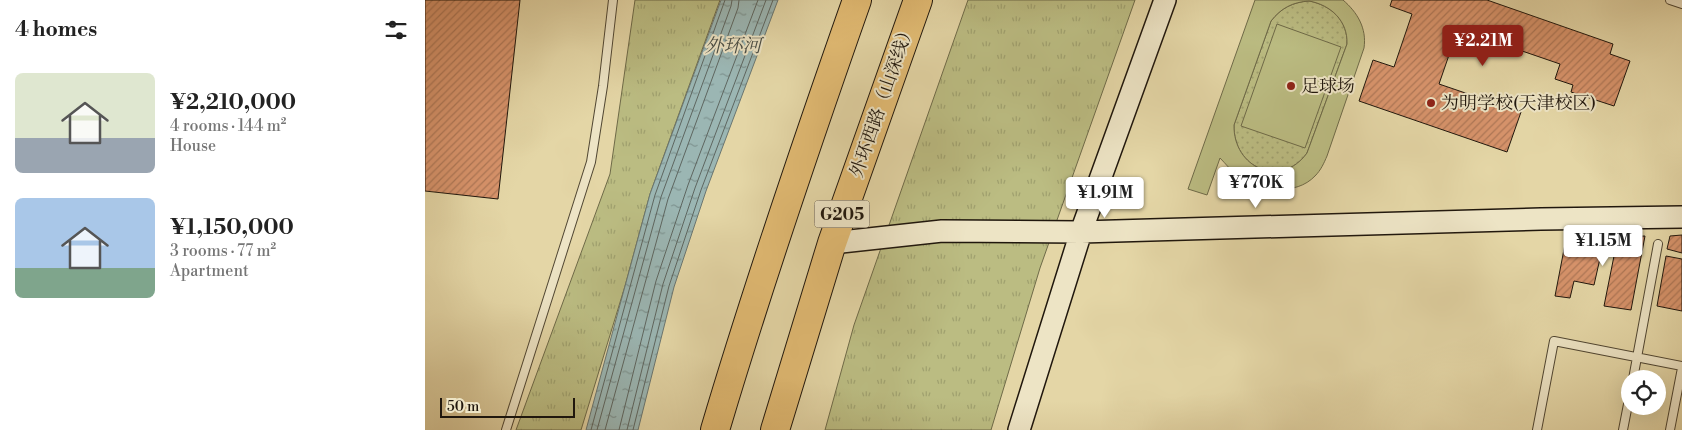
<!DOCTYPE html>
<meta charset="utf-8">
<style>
body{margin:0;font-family:"Libre Bodoni","Noto Serif SC",serif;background:#f2f2f2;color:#222;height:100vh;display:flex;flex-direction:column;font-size:19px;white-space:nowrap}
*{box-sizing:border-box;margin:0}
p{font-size:16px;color:#767676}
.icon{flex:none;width:28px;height:28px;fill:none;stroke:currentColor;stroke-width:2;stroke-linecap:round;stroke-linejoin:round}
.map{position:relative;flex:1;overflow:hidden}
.sheet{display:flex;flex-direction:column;background:#fff;width:425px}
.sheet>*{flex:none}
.buttons{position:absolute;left:1196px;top:370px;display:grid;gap:10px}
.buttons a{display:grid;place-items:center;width:45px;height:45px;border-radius:50%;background:#fff;box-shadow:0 5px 20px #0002;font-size:25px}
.scale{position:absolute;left:15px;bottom:12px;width:135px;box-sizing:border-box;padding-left:5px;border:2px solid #20170d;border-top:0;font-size:14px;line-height:18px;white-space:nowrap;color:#20170d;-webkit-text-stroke:4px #ede4c5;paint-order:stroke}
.price{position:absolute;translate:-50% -42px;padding:0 11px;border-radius:5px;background:#fff;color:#222;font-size:16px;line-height:32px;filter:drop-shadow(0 1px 2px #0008)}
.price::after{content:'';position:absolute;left:50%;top:30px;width:15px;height:11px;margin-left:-8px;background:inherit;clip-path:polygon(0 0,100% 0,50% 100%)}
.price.selected{background:#8f2418;color:#fff}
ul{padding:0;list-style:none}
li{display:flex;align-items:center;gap:15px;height:125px;padding:0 15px}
li span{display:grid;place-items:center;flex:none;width:140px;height:100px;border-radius:8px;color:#555}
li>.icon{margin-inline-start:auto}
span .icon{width:60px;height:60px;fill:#fffc;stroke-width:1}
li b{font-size:21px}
h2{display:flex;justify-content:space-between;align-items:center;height:60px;padding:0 15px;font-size:21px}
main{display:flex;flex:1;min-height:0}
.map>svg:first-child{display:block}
.grass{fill:url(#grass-dots);stroke:#6e6a48}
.park{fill:url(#park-tufts);stroke:#6e6a48}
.pitch{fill:#bbbc82;stroke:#6e6a48;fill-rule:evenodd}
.water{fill:url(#water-ripples);stroke:#6a7671}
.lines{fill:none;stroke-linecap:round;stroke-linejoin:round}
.shore{stroke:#5e6660;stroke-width:1}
.building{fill:url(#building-hatch);stroke:#20170d}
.lane-casing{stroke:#514733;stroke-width:10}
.secondary-casing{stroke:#20170d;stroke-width:24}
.highway-casing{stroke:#20170d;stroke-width:30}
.lane{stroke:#ede4c5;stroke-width:8}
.secondary{stroke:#ede4c5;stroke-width:21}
.highway{stroke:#e2bb73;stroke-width:28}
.poi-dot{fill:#8f2418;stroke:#ede4c5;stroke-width:2}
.labels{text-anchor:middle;stroke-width:4;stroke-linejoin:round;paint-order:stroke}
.shield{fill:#ede4c5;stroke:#5e5444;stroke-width:1}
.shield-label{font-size:16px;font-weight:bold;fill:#20170d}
.poi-label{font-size:18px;fill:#20170d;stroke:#ede4c5;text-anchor:start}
.street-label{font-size:18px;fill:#20170d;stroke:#ede4c5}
.water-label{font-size:19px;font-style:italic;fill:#4b4f47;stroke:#ede4c5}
</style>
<main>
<section class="sheet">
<h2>4 homes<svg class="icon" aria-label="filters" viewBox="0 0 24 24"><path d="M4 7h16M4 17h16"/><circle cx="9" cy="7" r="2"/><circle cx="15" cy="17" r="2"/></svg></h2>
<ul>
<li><span style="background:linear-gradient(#dfe7d0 65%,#9aa5b1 0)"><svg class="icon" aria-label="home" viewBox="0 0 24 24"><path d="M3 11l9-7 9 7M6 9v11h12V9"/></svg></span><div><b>¥2,210,000</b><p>4 rooms · 144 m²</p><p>House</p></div></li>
<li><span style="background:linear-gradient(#a9c7e8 70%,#7fa58c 0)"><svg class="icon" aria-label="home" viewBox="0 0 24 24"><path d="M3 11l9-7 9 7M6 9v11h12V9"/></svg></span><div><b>¥1,150,000</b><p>3 rooms · 77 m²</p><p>Apartment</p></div></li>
</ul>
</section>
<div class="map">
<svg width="1257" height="430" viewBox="0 0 1257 430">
<defs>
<pattern id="grass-dots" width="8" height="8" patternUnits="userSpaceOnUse" patternTransform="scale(1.25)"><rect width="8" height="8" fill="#bbbc82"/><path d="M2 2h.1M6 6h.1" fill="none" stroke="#a0a16f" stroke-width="1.8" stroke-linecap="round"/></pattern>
<pattern id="park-tufts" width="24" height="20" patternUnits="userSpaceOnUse" patternTransform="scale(1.25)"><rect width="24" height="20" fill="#bbbc82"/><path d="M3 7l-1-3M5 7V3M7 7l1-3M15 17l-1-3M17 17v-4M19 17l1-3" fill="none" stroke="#a0a16f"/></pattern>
<pattern id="water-ripples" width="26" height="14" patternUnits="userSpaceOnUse" patternTransform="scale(1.25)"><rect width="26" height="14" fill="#9bb6b3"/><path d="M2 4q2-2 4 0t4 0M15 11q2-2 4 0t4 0" fill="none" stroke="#7e9390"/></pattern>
<pattern id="building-hatch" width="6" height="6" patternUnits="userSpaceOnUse" patternTransform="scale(1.25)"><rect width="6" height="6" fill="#d7936b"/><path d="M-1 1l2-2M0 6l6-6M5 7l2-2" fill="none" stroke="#ae7756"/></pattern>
</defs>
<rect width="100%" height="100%" fill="#e4d6a6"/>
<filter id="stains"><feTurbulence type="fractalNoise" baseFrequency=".004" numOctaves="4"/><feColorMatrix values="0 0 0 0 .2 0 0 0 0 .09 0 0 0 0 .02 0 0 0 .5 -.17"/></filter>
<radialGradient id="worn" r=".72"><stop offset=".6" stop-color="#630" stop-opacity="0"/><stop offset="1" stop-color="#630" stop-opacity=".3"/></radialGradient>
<path class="grass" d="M884,1C906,5 923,21 922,44L882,153C856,189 808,168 809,125L846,21C856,8 868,2 884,1Z"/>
<path class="park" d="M210,0H295L225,194L200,286L156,430H91L185,174Z
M543,0H710L615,268L566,430H400L429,325Z"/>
<path class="pitch" d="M830,0H918C932,12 942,28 939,48L902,156C899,163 896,170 890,176C871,196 836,191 814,177C807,172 801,164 795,158L782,195L763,189ZM884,1C906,5 923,21 922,44L882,153C856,189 808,168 809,125L846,21C856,8 868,2 884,1Z
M852,24L916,47L880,148L816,126Z"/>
<path class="water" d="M296,0H353L281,191L249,287L213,430H161L225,194Z"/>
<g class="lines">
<path class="shore" d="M166,430L230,195L300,0
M172,430L236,197L306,6L307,0
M180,430L243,199L313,8L314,0
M194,430L231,281L263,185L333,0
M202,430L238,284L270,188L341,0
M208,430L244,286L276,190L348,0"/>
</g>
<path class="building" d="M0,0H95L73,199L0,191Z
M967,0H1062L1188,44L1185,54L1205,61L1189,106L1146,92L1148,85L1130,79L1135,64L1033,29L1014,84L1096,112L1082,152L934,101L948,60L969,67L987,14L965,6Z
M1257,235V253L1242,249L1245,236Z
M1220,236L1206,310L1179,306L1189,256L1176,254L1169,285L1149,281L1145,298L1130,296L1141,239Z
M1241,256L1257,259V311L1232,306Z"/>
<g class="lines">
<g class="lane-casing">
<path id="lane" d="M1245,0L1257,4
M1208,379L1233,244
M81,430L166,162L178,86L188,0
M1112,430L1129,341L1257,366
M1198,430L1205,394
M1245,430L1257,368"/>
</g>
<g class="secondary-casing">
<path id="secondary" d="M407,243L517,231L656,232L1116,219L1257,217
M594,430L656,232L740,0"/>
</g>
<g class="highway-casing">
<path id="highway" d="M290,430C333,285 382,142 432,0
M350,430L407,243L493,0"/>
</g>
<use href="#lane" class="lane"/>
<use href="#secondary" class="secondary"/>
<use href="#highway" class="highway"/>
</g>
<g class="poi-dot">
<circle cx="866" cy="86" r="5"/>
<circle cx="1006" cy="103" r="5"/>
</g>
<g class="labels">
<rect class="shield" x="389.5" y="200.5" width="55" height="27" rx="4"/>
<g class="shield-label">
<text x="417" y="220">G205</text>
</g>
<g class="poi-label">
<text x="876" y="92">足球场</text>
<text x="1016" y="109">为明学校(天津校区)</text>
</g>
<g class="street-label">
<text transform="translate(457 100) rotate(-71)" y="6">外环西路（山深线）</text>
</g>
<g class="water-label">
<text x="308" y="52">外环河</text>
</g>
</g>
<rect width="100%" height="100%" filter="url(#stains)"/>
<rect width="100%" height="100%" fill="url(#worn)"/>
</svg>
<div class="buttons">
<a><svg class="icon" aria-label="locate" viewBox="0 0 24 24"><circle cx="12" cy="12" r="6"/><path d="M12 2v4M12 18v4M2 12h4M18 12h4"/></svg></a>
</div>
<div class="scale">50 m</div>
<b class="price selected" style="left:1058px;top:67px">¥2.21M</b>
<b class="price" style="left:831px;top:209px">¥770K</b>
<b class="price" style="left:680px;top:219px">¥1.91M</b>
<b class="price" style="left:1178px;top:267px">¥1.15M</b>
</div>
</main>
